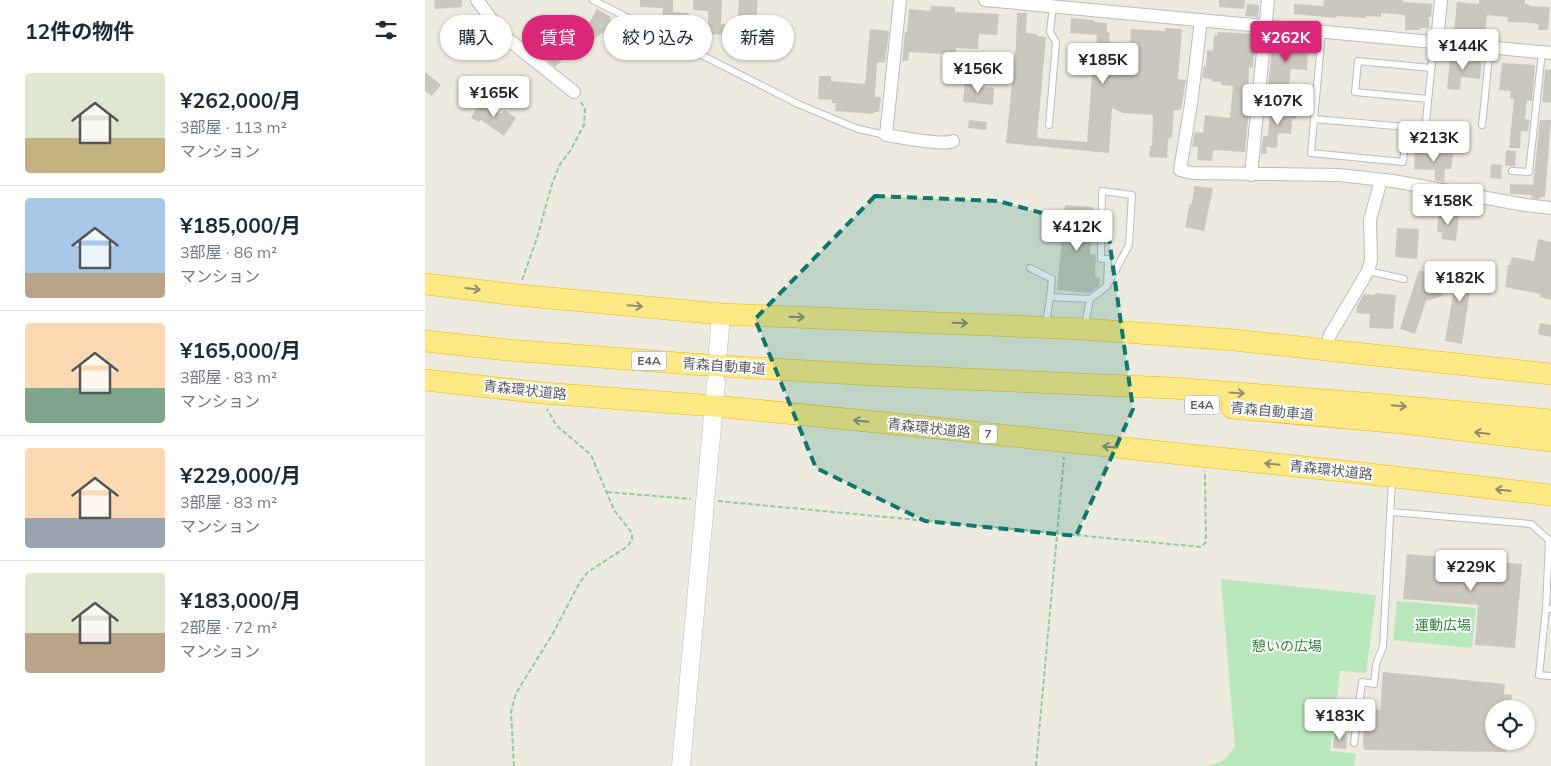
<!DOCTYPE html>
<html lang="ja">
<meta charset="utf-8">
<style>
body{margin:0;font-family:Mulish,"Noto Sans JP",sans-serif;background:#f6f6f7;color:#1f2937;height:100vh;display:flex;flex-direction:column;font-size:19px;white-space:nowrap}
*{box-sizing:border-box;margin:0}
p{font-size:16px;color:#747a83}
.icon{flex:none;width:28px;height:28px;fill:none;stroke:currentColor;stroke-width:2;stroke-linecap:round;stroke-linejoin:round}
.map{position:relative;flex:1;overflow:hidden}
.drawer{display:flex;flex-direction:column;background:#fff;width:425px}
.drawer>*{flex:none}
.banner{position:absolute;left:15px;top:15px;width:475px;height:45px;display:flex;gap:10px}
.fabs{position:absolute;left:1060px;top:700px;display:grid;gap:10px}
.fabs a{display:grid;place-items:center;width:50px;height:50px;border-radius:50%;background:#fff;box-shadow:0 1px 4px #0004;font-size:25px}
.price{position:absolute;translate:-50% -42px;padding:0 11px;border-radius:5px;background:#fff;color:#222;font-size:16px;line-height:32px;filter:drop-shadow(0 1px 2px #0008)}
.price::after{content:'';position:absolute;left:50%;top:30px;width:15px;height:11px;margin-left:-8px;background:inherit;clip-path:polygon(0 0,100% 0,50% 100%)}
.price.selected{background:#db2777;color:#fff}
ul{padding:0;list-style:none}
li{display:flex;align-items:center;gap:15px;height:125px;padding:0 25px}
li+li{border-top:1px solid #e0e1e3}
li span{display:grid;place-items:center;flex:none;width:140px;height:100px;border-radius:5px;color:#555}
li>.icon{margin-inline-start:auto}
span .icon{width:60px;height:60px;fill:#fffc;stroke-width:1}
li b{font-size:21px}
h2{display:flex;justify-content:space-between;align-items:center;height:60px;padding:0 25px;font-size:21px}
.pill{padding:0 18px;border-radius:22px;background:#fff;box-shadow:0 1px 4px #0004;font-size:18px;line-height:45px}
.pill.selected{background:#db2777;color:#fff}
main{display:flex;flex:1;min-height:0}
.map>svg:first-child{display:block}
.green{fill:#b8e8bb}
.building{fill:#cac8be}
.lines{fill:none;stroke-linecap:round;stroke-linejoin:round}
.lane-casing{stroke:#babcc3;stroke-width:8}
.street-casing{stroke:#babcc3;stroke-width:14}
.secondary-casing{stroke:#babdc5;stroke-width:19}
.highway-casing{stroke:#ecb400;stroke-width:22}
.path{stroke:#91c9a5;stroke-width:2;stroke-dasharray:5 2.5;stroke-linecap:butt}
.lane{stroke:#fff;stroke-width:6}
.street{stroke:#fff;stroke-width:12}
.secondary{stroke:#fff;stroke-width:18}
.highway{stroke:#ffe984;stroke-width:21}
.oneway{stroke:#928d6e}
.marked{fill:#0f766e;fill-opacity:0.2;stroke:#0f766e;stroke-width:4;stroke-dasharray:10 6;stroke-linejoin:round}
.labels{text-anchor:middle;stroke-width:4;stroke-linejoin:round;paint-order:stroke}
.shield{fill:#fff;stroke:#8a8d91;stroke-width:1}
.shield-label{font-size:12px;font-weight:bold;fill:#585c62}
.street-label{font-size:14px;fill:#585c62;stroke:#fff}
.park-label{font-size:14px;fill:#2c8636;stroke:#fff}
</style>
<main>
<section class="drawer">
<h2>12件の物件<svg class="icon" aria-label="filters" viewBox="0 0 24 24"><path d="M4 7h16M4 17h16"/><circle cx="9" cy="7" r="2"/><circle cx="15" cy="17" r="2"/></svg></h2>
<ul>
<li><span style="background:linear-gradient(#dfe7d0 65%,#c2b280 0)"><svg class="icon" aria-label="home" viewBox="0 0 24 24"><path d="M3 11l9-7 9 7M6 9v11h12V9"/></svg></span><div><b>¥262,000/月</b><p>3部屋 · 113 m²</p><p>マンション</p></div></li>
<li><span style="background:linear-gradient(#a9c7e8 75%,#b9a48a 0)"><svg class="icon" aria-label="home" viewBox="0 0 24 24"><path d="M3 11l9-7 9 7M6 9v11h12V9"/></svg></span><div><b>¥185,000/月</b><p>3部屋 · 86 m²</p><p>マンション</p></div></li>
<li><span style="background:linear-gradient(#ffd9b3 65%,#7fa58c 0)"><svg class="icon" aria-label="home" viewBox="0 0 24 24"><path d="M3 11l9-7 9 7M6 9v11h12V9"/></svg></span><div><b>¥165,000/月</b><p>3部屋 · 83 m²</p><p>マンション</p></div></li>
<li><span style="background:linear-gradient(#ffd9b3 70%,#9aa5b1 0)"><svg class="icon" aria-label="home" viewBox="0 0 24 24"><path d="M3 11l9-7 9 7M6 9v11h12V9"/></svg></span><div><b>¥229,000/月</b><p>3部屋 · 83 m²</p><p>マンション</p></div></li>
<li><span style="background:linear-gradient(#dfe7d0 60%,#b9a48a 0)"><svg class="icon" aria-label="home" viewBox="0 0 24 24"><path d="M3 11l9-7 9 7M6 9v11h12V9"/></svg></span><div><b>¥183,000/月</b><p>2部屋 · 72 m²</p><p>マンション</p></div></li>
</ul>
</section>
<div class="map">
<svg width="1126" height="766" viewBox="0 0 1126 766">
<rect width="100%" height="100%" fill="#edebdf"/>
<path class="green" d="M796,579L951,595L941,673L915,671L905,751L931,754L929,766H783L798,761L810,747Z
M972,601L1051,608L1047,648L968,640Z"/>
<path class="building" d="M9,0H37V7L10,9Z
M215,0H248V12L264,13L263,29L237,27L238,8L215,7Z
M268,0H297L296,24L312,25L314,0H333L329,40L301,37L302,35L283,34V11L268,10Z
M794,0H820L819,9L794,7Z
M899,0H978V2L1007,4L1006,17H1004V28H995V30H980V15L956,13V17L941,16V18L911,16V18L869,14V4L898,6Z
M1054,0H1100V4H1104V6L1125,7L1123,30H1113L1114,25L1109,23L1082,22L1083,17L1062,15L1060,34L1029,33L1032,2L1054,4Z
M822,4L834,5L833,17L820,16Z
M506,6L530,7V12L574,14L572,35L554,34L553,49L531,48L530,59L520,58V54L484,52L483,61H477L480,32H482L484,9L506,11Z
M172,9L186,17L184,19L187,21L182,29L159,47L156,43L130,67L118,57L128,48L114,35L117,32L113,28L121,19L140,38L159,23L162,27Z
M592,13H602L601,33L612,34V36L621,37L612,138L662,142L668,63H670L672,35L645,33L646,18L669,20V22L682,23V32L685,33L684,42L705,43L706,29L740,31V28L757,29L753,79L761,80L756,110H749L747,138H744L743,141L742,158L724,157L725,146H727L728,115L698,113L687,108L684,153L581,143L591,45Z
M445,29L464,31L460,63L452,62L450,97H456L454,112H449V114L410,111L411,103H407V100L393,99L394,76H406V81L440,84Z
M793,32L830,34L828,68L824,67L823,98H825L820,152L788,150L787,161L772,160L773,147L767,146L770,132L778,133L780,115L805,118L808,86L796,85V82H787V79L777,78L779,66L781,67L782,50L788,51L789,35L792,36Z
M854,40L867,41L866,47L883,48L882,70L866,69L864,88L843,86L847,47H853Z
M1032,57L1057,59L1055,79L1036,77L1035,90L1022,89L1025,59L1031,60Z
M1077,63L1110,65L1107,101L1102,100L1100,119L1105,120L1103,131H1096L1095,148H1084L1089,99H1085L1086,91L1074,90Z
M1120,69L1126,70V103L1117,102Z
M0,72L16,85L7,96L0,91Z
M540,80L549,81L548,86L569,88L568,105L538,102Z
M55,102L76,114L79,110L91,118L79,136L56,120L54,122L46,118Z
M845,108L872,109L871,119H867L866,134L853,133L852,148L841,147L842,154H836L838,136H843Z
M544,120L562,122L561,130L543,128Z
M1115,120H1126L1120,197H1115V199L1106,198L1107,195L1085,194V184L1108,185Z
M1081,150L1091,151L1090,166H1080Z
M990,152L1028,154L1026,169H1020L1019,182L1010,180V170L989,169Z
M1066,164L1077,165L1076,179L1065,178Z
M769,186L788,188L779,231L760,227L765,203L767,204Z
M640,205L668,207L665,254L671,255L670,277H675L674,286L665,293L632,290Z
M1014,212L1034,214L1031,241L1016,239L1017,233L1012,232Z
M972,228L994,229L992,259L970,257Z
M1113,239L1126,242V300L1115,297V294L1080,287L1083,265H1085L1087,257L1109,261Z
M1034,261L1049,263L1037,344L1020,341Z
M994,270L1013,276L1010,284L1018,296L1001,301L990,334L975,329Z
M950,293L971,295L968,329L944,328L945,314L931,313L932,306L939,294L950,295Z
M1115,323L1126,325V337L1113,334Z
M982,554L1097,564L1090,648L1050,645L1053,605L978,599Z
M958,672L1080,684L1079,694L1087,695L1085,709H1069V741H1082L1081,752L939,750L938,739L940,709L955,710Z
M909,733L922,734L921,749L908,748Z"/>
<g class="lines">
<g class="lane-casing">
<path id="lane" d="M168,0L373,104L433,129L461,135
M1003,99L930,92L933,61L1006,68
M889,119L982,127L978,162L886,153L897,32
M624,125L631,42L625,32L628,7
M1057,125L1065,47
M999,141L1009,42
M1087,171L1104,172L1117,52
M605,268L627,279L625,297
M943,271L979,279
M665,299L682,286L704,245L707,195L677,191L676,259H683L682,286
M621,324L625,297L665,299L660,325
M966,512L1106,524L1124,540L1121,608
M1126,609L1121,608L1114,675L1126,676
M929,743L937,682L949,684L951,664L958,647L967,480"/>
</g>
<g class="street-casing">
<path id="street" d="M52,0L79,36L149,92
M475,0L461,135C475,137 518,146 528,141
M560,0L1126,53
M776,20L766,104L755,170L767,173L914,175L968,181L1100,205L1126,208
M1012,42L1016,0
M826,175L843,0
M901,349L905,335L943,271L946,260L945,220L956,180"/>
</g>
<g class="secondary-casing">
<path id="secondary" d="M293,351L296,314
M256,766L291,382"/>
</g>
<g class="highway-casing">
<path id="highway" d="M0,284L93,295L296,314L659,329L809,340L1126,374
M0,341L83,350L266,364L448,375L747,388L950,404L1126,420
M0,380L118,393L290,406L501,427L936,473L1126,495
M807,408L978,423L1126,441"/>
</g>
<path class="path" d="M97,280L112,238L127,184L135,164L145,151L159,125L160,109L156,102
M182,492L266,499
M293,501L776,547L781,542L780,471
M89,766L86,712L91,693L127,635L155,582L163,572L203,546L207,539V533L189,510L166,455L131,425L122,409
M611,766L639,457"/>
<use href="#lane" class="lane"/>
<use href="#street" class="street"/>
<use href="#secondary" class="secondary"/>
<use href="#highway" class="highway"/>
</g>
<defs><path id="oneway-shaft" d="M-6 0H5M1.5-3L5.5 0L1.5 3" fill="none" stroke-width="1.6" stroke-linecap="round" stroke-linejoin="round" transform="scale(1.25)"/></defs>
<g class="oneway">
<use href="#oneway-shaft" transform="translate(48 289) rotate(7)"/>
<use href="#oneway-shaft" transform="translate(210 306) rotate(5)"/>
<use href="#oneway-shaft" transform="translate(372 317) rotate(2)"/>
<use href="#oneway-shaft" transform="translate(535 323) rotate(2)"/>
<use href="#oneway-shaft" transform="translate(812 393) rotate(4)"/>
<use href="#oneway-shaft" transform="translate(974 406) rotate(5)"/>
<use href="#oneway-shaft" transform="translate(436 421) rotate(-174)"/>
<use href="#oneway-shaft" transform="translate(1057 433) rotate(-173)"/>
<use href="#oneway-shaft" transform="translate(685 447) rotate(-174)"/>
<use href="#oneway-shaft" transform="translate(847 464) rotate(-174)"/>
<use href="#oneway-shaft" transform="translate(1078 490) rotate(-173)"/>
</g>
<path class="marked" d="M450,196L573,201L683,231L708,409L651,536L500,521L391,468L330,319Z"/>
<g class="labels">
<g class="shield">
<rect x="206.5" y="351.5" width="35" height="19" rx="4"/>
<rect x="759.5" y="395.5" width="35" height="19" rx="4"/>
<rect x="554" y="424.5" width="18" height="19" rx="4"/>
</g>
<g class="shield-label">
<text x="224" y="365">E4A</text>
<text x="777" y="409">E4A</text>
<text x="563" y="438">7</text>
</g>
<g class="street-label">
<text transform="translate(299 366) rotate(4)" y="5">青森自動車道</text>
<text transform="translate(100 390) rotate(6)" y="5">青森環状道路</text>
<text transform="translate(847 411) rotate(5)" y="5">青森自動車道</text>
<text transform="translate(504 428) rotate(6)" y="5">青森環状道路</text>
<text transform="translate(906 470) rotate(6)" y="5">青森環状道路</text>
</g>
<g class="park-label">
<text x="1018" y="630">運動広場</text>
<text x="862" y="651">憩いの広場</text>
</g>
</g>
</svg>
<div class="fabs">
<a><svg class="icon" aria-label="locate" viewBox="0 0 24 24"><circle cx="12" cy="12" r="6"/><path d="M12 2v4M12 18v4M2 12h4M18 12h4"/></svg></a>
</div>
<b class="price selected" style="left:861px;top:63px">¥262K</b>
<b class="price" style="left:1038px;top:71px">¥144K</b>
<b class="price" style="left:678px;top:85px">¥185K</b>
<b class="price" style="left:553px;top:94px">¥156K</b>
<b class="price" style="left:69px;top:118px">¥165K</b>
<b class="price" style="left:853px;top:126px">¥107K</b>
<b class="price" style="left:1009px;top:163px">¥213K</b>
<b class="price" style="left:1023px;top:226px">¥158K</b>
<b class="price" style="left:652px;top:252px">¥412K</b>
<b class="price" style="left:1035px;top:303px">¥182K</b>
<b class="price" style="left:1046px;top:592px">¥229K</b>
<b class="price" style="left:915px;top:741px">¥183K</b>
<div class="banner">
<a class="pill">購入</a>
<a class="pill selected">賃貸</a>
<a class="pill">絞り込み</a>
<a class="pill">新着</a>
</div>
</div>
</main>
